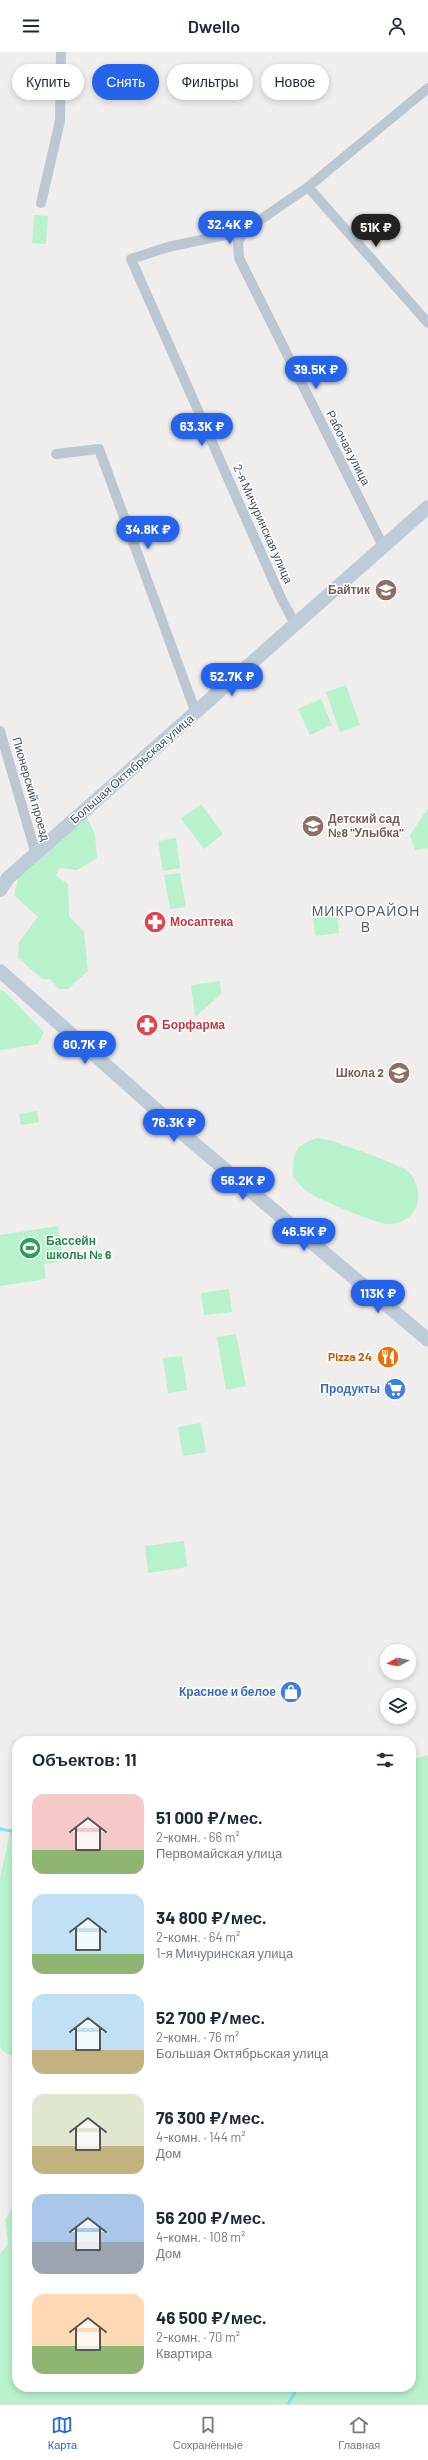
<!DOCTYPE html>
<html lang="ru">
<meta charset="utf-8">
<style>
body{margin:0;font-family:Barlow,sans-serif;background:#f2f2f3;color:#1f2937;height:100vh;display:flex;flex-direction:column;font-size:15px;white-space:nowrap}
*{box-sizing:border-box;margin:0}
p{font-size:13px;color:#747a83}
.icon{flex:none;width:22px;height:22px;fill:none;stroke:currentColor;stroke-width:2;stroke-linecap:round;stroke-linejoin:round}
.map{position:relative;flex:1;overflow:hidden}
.panel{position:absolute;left:12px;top:1684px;width:404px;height:656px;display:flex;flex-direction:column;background:#fff;border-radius:16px;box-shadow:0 2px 6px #0003}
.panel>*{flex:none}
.guide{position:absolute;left:12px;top:12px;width:404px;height:36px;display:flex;gap:8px}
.needle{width:26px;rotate:262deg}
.tools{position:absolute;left:380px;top:1592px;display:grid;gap:8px}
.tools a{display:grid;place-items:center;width:36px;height:36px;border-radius:50%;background:#fff;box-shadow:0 2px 6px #0003;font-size:20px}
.price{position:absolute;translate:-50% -34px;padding:0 9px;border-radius:14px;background:#2563eb;color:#fff;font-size:13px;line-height:26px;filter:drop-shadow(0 1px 2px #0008)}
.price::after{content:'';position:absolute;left:50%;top:24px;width:12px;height:9px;margin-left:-6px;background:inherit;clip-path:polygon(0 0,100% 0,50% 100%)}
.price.selected{background:#222;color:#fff}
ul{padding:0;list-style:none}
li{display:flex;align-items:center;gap:12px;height:100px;padding:0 20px}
li span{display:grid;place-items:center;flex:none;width:112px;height:80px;border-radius:12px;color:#555}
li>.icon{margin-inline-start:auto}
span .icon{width:48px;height:48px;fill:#fffc;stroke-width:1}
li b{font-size:17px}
h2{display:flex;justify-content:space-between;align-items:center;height:48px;padding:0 20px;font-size:17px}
.tag{padding:0 14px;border-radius:18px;background:#fff;box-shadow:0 2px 6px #0003;font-size:14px;line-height:36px}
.tag.selected{background:#2563eb;color:#fff}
header{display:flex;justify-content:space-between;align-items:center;height:52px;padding:0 20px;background:#fff;font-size:18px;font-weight:600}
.tab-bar{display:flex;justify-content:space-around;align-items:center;height:56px;border-top:1px solid #e0e1e3;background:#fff;font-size:11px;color:#747a83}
.tab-bar a{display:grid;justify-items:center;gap:2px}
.tab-bar .selected{color:#2563eb}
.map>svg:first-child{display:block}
.green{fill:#b7f2cc}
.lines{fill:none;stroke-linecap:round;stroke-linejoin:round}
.stream{stroke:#80dff3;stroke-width:3}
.street{stroke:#bcc8d1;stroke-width:10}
.secondary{stroke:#becbd8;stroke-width:14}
.labels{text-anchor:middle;stroke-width:3;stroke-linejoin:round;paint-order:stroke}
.street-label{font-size:12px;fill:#44515c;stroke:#fff}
.education-label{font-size:12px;font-weight:bold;fill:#785e54;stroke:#fff;text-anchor:end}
.health-label{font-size:12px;font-weight:bold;fill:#be3a42;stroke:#fff;text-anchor:start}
.leisure-label{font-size:12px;font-weight:bold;fill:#27864d;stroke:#fff;text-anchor:start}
.food-label{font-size:12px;font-weight:bold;fill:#c56008;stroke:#fff;text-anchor:end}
.shop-label{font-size:12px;font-weight:bold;fill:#366cbe;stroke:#fff;text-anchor:end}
.quarter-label{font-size:14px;letter-spacing:1px;fill:#595e63;stroke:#fff}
</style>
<header><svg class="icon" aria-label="menu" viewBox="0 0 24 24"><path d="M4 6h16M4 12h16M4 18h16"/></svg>Dwello<svg class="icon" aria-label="person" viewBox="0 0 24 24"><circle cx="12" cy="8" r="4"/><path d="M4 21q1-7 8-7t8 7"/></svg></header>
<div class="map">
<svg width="428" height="2352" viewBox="0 0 428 2352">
<rect width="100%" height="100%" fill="#f0eded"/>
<path class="green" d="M34,163L48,164L46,192L32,191Z
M346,633L360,673L340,680L326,640Z
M321,647L332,673L310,683L298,657Z
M201,752L223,782L204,797L181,767Z
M428,756V796L415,798L410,783Z
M86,764L95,782L97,806L77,818L59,816L56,824L68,832L69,864L84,880L88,919L68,937H59L50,927H42L18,906L19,890L38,865L14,843L19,823Z
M176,786L180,816L163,819L158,789Z
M180,821L186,855L170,857L164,823Z
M337,863L339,881L315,884L313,866Z
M220,929L221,942L195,965L191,933Z
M0,938L4,939L44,980L38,992L0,998Z
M37,1059L39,1070L21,1073L19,1062Z
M316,1086L330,1088C343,1093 402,1113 409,1120C428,1142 417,1173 387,1172C379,1172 314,1146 308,1140C302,1136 298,1130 293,1125C293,1102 293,1095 316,1086Z
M58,1174L63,1209L44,1212L46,1227L0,1234V1183Z
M229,1237L232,1260L204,1263L201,1241Z
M236,1282L246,1334L226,1338L217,1285Z
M182,1304L187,1338L168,1341L163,1306Z
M201,1371L206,1400L183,1404L178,1375Z
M184,1489L187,1515L148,1521L145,1494Z
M428,1703V2352H0V2202L8,2192L5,2167L17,2149V2335H411V1708Z
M11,1775H17V2007L4,2000L0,1995V1827Z"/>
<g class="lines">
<path class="stream" d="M0,1777L17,1780
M288,2352L298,2335"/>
<path class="street" d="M308,135L428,271
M41,151L60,69L61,0
M244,179L238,190L239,206L383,494
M56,402L99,397L196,661
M295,572L281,546L131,207L168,195L244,179L308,135L428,36
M0,679L36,802"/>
<path class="secondary" d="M0,838L8,826L428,455
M0,919L196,1093L428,1288"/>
</g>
<defs>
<g id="school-disc" transform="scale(1.15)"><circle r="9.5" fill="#8d6e63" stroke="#fff"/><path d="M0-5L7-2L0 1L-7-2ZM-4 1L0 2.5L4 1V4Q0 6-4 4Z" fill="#fff"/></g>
<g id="pharmacy-disc" transform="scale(1.15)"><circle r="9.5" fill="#e0444e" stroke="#fff"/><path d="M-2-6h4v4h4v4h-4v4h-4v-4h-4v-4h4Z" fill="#fff"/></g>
<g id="stadium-disc" transform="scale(1.15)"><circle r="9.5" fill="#2e9e5b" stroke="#fff"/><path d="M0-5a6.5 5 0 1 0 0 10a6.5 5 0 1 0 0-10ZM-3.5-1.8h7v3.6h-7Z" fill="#fff"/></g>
<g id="restaurant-disc" transform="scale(1.15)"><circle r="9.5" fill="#e8710a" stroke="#fff"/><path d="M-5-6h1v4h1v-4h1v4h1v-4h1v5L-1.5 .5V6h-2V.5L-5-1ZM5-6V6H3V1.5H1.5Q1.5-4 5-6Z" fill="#fff"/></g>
<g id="supermarket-disc" transform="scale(1.15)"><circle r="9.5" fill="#3f7fe0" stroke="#fff"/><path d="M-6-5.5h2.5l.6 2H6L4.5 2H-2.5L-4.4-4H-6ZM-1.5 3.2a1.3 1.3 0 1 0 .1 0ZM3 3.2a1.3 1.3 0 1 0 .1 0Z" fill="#fff"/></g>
<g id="shop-disc" transform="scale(1.15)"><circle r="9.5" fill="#3f7fe0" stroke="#fff"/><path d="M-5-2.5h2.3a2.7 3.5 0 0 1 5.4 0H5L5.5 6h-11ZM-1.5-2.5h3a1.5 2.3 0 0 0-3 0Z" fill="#fff"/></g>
</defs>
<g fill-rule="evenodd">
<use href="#school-disc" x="386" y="538"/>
<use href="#school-disc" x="313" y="774"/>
<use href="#pharmacy-disc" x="155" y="870"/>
<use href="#pharmacy-disc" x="147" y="973"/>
<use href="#school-disc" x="399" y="1021"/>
<use href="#stadium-disc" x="30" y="1196"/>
<use href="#restaurant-disc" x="388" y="1305"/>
<use href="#supermarket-disc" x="395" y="1337"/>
<use href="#shop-disc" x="291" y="1640"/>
</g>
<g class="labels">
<g class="street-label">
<text transform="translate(348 396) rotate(63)" y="4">Рабочая улица</text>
<text transform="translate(263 472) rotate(66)" y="4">2-я Мичуринская улица</text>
<text transform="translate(132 717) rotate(-41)" y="4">Большая Октябрьская улица</text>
<text transform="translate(31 737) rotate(74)" y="4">Пионерский проезд</text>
</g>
<g class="education-label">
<text x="370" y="542">Байтик</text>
<text x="328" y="771" text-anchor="start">Детский сад<tspan x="328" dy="14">№8 "Улыбка"</tspan></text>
<text x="384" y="1025">Школа 2</text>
</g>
<g class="health-label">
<text x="170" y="874">Мосаптека</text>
<text x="162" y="977">Борфарма</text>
</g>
<g class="leisure-label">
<text x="46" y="1193">Бассейн<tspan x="46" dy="14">школы № 6</tspan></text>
</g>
<g class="food-label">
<text x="372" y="1309">Pizza 24</text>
</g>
<g class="shop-label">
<text x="380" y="1341">Продукты</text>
<text x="276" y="1644">Красное и белое</text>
</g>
<g class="quarter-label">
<text x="366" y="864">МИКРОРАЙОН<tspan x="366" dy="16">В</tspan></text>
</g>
</g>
</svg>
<div class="tools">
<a><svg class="needle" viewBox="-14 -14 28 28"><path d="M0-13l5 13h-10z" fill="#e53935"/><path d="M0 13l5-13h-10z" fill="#747a83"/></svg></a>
<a><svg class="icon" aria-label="layers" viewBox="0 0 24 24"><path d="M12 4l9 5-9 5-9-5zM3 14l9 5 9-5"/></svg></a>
</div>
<b class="price" style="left:230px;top:193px">32.4K ₽</b>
<b class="price selected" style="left:376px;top:196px">51K ₽</b>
<b class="price" style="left:316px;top:338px">39.5K ₽</b>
<b class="price" style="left:202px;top:395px">63.3K ₽</b>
<b class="price" style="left:148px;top:498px">34.8K ₽</b>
<b class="price" style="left:232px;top:645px">52.7K ₽</b>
<b class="price" style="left:85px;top:1013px">80.7K ₽</b>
<b class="price" style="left:174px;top:1091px">76.3K ₽</b>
<b class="price" style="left:243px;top:1149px">56.2K ₽</b>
<b class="price" style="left:304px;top:1200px">46.5K ₽</b>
<b class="price" style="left:378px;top:1262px">113K ₽</b>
<div class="guide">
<a class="tag">Купить</a>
<a class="tag selected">Снять</a>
<a class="tag">Фильтры</a>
<a class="tag">Новое</a>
</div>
<section class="panel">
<h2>Объектов: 11<svg class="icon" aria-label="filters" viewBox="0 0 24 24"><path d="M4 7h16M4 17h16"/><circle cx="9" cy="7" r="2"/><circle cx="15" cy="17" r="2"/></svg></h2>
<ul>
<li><span style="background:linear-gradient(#f6c9c9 70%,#8fb573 0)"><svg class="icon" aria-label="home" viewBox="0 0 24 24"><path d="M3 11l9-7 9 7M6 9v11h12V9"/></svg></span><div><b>51 000 ₽/мес.</b><p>2-комн. · 66 m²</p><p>Первомайская улица</p></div></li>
<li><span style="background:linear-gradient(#bfe0f5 75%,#8fb573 0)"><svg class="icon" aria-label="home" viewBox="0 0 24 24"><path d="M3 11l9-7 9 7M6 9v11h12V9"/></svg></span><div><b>34 800 ₽/мес.</b><p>2-комн. · 64 m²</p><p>1-я Мичуринская улица</p></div></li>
<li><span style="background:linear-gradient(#bfe0f5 70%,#c2b280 0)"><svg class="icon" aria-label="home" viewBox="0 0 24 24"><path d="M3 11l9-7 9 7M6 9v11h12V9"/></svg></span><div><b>52 700 ₽/мес.</b><p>2-комн. · 76 m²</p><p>Большая Октябрьская улица</p></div></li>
<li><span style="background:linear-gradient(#dfe7d0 65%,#c2b280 0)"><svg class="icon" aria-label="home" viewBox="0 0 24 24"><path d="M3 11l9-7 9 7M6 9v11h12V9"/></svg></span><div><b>76 300 ₽/мес.</b><p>4-комн. · 144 m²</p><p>Дом</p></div></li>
<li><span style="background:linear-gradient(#a9c7e8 60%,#9aa5b1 0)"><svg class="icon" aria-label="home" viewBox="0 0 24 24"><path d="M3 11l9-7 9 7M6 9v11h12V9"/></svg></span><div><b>56 200 ₽/мес.</b><p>4-комн. · 108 m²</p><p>Дом</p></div></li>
<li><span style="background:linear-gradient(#ffd9b3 65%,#8fb573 0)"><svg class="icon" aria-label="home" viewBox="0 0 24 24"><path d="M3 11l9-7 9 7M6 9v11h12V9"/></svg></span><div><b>46 500 ₽/мес.</b><p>2-комн. · 70 m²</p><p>Квартира</p></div></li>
</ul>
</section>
</div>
<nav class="tab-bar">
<a class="selected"><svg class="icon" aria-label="map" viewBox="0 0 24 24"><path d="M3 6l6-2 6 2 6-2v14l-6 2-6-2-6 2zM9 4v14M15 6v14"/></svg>Карта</a>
<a><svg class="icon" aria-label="saved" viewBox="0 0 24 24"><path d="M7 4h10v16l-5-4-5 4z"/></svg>Сохранённые</a>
<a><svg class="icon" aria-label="home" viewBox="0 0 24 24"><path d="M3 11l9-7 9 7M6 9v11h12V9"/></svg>Главная</a>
</nav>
